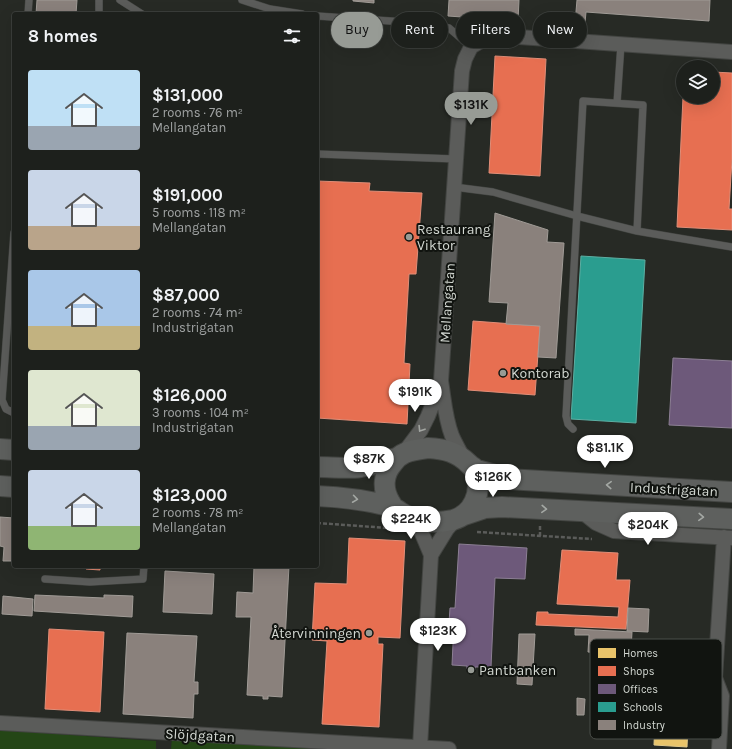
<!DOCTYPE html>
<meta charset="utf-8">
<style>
body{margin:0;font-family:Karla,sans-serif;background:#252825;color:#f1f3f6;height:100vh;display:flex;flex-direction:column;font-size:15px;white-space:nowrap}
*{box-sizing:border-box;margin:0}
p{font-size:13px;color:#a0a3a3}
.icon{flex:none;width:22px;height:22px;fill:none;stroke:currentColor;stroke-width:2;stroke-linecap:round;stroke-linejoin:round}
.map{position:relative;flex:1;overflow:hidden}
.sheet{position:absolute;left:12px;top:12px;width:307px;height:556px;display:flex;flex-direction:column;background:#1d201c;border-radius:4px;box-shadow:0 4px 16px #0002,0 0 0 1px #3b3e3b}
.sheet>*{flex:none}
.top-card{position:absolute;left:331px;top:12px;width:341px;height:36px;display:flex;gap:8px}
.fabs{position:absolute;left:676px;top:60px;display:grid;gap:8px}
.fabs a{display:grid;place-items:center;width:44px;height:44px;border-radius:50%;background:#1d201c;box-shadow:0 4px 16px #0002,0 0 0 1px #3b3e3b;font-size:20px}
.price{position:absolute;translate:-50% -34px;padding:0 9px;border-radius:14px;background:#fff;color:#222;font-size:13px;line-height:26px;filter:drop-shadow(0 1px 2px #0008)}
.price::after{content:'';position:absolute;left:50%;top:24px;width:12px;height:9px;margin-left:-6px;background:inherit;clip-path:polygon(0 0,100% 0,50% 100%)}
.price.on{background:#979b95;color:#111}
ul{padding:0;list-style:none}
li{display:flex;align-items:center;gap:12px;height:100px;padding:0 16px}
li span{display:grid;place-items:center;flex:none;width:112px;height:80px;border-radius:4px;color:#555}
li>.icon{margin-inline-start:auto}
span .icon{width:48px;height:48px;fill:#fffc;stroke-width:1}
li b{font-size:17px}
h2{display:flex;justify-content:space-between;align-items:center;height:48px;padding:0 16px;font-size:17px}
.tag{padding:0 14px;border-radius:18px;background:#1d201c;box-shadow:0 4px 16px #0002,0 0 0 1px #3b3e3b;font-size:14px;line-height:36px}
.tag.on{background:#979b95;color:#111}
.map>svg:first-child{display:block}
.green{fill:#244616}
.homes{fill:#e9c46a;stroke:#e2ca89}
.shops{fill:#e76f51;stroke:#e18e78}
.offices{fill:#6d597a;stroke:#8c7f94}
.schools{fill:#2a9d8f;stroke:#5dafa3}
.industry{fill:#8a817c;stroke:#a09b96}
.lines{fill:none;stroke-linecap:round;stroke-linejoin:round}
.lane-casing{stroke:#434542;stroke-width:8}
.street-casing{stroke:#434542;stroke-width:16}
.secondary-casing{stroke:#434542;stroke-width:22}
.path{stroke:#5b5c5a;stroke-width:2.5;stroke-dasharray:4 2;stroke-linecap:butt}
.lane{stroke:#5b5c5a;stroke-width:7}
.street{stroke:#5b5c5a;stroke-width:14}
.secondary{stroke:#5e605e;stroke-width:20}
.oneway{stroke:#a3a6a2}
.oneway2{stroke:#a4a8a4}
.poi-dot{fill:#979b95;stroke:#111410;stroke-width:1.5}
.labels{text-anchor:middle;stroke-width:4;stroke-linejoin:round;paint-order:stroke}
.poi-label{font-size:14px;fill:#d3d8d2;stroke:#111410;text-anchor:start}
.street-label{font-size:14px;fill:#d3d8d2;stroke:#111410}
.key{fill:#111410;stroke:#4b4f4a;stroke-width:1}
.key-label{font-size:11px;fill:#d3d8d2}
</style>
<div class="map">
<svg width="732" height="749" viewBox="0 0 732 749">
<rect width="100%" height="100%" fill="#272a25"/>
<path class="green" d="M0,730L156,741V749H0Z
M172,738L361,749H171Z"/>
<path class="homes" d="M656,693L686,694L684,724H688L687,747L654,745Z"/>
<path class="shops" d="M495,56L546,59L540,176L489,173Z
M713,72L732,73V159L729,209H732V230L677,227L683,97H713Z
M317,181L370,183L369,191L422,193L416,274H409L404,363L410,364L407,424L317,418Z
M473,321L540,326L535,395L468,390Z
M349,538L405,541L400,638L378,637V644H383L379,727L322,724L327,641L312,640L315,583L347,584Z
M562,550L618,553L616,580H630L626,629L536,625L537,612H548V614L618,617L619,607L557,604Z
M87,566H100V570L86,569Z
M49,629L104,632L100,712L45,709Z"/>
<path class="offices" d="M673,358L732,361V428L669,425Z
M459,544L527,548L525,579L495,578L491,667H475V670H471L467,669V666L452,665L454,623H449L450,608H455Z"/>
<path class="schools" d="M581,256L645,260L636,423L571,419Z"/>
<path class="industry" d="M37,0H77L76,14H36Z
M353,0H374V3L353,1Z
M449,0H519L518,21L448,16Z
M577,0H710L709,21L586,12L585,23H575Z
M495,213L548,230L547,242L564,243L556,358L538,357L540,326L506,324L508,303L489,302Z
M0,517L14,518V551H12V561H3L4,547L0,546Z
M254,566H289L282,697L268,696V699H263V696L247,695L251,617H236L237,592L253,593Z
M165,571L214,574L212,614L163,612Z
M35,595L104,598V595L133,596L132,617L34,611Z
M3,596L33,599L32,616L2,614Z
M628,608L649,609L648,632L627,631Z
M575,629L632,632L627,722L600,720L603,653L588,652L589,635H575Z
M127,633L197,636L194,682H198V694H194L193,718L123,714Z
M519,634H535L532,685L517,684Z
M577,698L585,699L584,715H577Z"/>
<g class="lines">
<g class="lane-casing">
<path id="lane" d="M120,0L142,14
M242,0L270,9L302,14
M28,14L29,0
M99,14V0
M317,16L405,22L449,28L471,47
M617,103L621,44
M317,154L456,159
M454,187L493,192L577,216L637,231L672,237L732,247
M14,233L2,400L6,409L14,413
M573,429L568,424L566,416L583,101L643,105L637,231
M45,579L90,582L143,579L144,566"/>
</g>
<g class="street-casing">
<path id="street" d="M403,454L421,430L428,416L441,383
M463,458C460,451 455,443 452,436C445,418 444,399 441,381L462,71L465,59L471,47L486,38L504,36L732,52
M581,511L596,523L614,531L732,538
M408,517L420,529L431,555L420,747
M431,555L447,529L456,519
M0,723L449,749
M719,749L722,696L715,678L724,537"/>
</g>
<g class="secondary-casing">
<path id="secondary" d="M428,448C445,449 457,452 469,464C471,466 473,467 474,468C474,469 476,474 476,474C482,493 473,514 453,520C435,524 416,522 400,512C398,510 395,509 393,507C391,505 391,503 390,502C382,489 383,474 393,463C396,459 400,455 405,453C412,450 420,449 428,448Z
M0,449L14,450
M317,467C332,467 346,469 361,467C373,465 385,461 397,458
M474,469L509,479L524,480L732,492
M0,486L14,487
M317,496C345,497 366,500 393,507
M464,515L485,508L502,507L732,519"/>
</g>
<path class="path" d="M317,523L388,528
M477,532L592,539
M540,536V526"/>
<use href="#lane" class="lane"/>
<use href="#street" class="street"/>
<use href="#secondary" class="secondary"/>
</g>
<defs><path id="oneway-chevron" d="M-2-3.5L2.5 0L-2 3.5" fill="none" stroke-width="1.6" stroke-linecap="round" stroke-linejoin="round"/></defs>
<use class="oneway" href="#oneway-chevron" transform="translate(421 429) rotate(122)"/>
<g class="oneway2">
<use href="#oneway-chevron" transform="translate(609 485) rotate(-177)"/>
<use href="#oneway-chevron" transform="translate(355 499) rotate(8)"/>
<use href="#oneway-chevron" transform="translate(544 509) rotate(3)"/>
<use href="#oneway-chevron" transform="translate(701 517) rotate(3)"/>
</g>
<g class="poi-dot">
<circle cx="409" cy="237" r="4"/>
<circle cx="503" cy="373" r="4"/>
<circle cx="369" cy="633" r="4"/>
<circle cx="471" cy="670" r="4"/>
</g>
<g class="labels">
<g class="poi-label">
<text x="417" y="234">Restaurang<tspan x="417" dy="16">Viktor</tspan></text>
<text x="511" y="378">Kontorab</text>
<text x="361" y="638" text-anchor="end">Återvinningen</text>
<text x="479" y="675">Pantbanken</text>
</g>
<g class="street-label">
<text transform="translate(447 303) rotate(-86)" y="5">Mellangatan</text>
<text transform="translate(674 489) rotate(3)" y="5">Industrigatan</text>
<text transform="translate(200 735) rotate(3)" y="5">Slöjdgatan</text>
</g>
</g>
<rect x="590" y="639" width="132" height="100" rx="6" class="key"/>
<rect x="598" y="648" width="18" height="10" fill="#e9c46a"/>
<rect x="598" y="666" width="18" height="10" fill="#e76f51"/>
<rect x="598" y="684" width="18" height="10" fill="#6d597a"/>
<rect x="598" y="702" width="18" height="10" fill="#2a9d8f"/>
<rect x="598" y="720" width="18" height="10" fill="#8a817c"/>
<g class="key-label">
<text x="623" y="657">Homes</text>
<text x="623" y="675">Shops</text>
<text x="623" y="693">Offices</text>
<text x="623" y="711">Schools</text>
<text x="623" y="729">Industry</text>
</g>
</svg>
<div class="fabs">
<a><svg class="icon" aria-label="layers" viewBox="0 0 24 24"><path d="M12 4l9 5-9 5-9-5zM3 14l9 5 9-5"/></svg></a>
</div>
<b class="price on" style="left:471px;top:126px">$131K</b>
<b class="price" style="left:415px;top:413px">$191K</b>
<b class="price" style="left:605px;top:469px">$81.1K</b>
<b class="price" style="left:369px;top:480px">$87K</b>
<b class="price" style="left:493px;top:498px">$126K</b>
<b class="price" style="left:411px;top:540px">$224K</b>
<b class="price" style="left:648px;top:546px">$204K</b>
<b class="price" style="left:438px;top:652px">$123K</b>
<div class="top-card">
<a class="tag on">Buy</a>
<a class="tag">Rent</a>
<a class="tag">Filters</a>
<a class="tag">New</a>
</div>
<section class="sheet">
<h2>8 homes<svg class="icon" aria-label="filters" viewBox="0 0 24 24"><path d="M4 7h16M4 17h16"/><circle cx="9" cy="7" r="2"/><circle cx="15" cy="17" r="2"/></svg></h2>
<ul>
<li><span style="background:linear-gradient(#bfe0f5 70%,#9aa5b1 0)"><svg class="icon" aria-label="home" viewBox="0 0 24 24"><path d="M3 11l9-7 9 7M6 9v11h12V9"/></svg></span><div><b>$131,000</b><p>2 rooms · 76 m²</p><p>Mellangatan</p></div></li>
<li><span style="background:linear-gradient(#c9d6e8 70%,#b9a48a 0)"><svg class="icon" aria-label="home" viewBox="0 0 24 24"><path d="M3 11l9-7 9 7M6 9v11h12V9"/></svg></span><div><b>$191,000</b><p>5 rooms · 118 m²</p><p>Mellangatan</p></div></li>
<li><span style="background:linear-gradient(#a9c7e8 70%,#c2b280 0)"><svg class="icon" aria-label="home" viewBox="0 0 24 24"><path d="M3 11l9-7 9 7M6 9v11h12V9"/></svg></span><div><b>$87,000</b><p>2 rooms · 74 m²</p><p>Industrigatan</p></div></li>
<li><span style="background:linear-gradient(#dfe7d0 70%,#9aa5b1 0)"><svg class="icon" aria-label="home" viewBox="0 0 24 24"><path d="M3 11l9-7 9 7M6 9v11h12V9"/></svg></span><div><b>$126,000</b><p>3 rooms · 104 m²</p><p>Industrigatan</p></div></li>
<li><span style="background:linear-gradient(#c9d6e8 70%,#8fb573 0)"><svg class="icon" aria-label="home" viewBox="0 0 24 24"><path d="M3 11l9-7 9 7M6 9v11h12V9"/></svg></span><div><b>$123,000</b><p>2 rooms · 78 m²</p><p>Mellangatan</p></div></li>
</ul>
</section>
</div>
